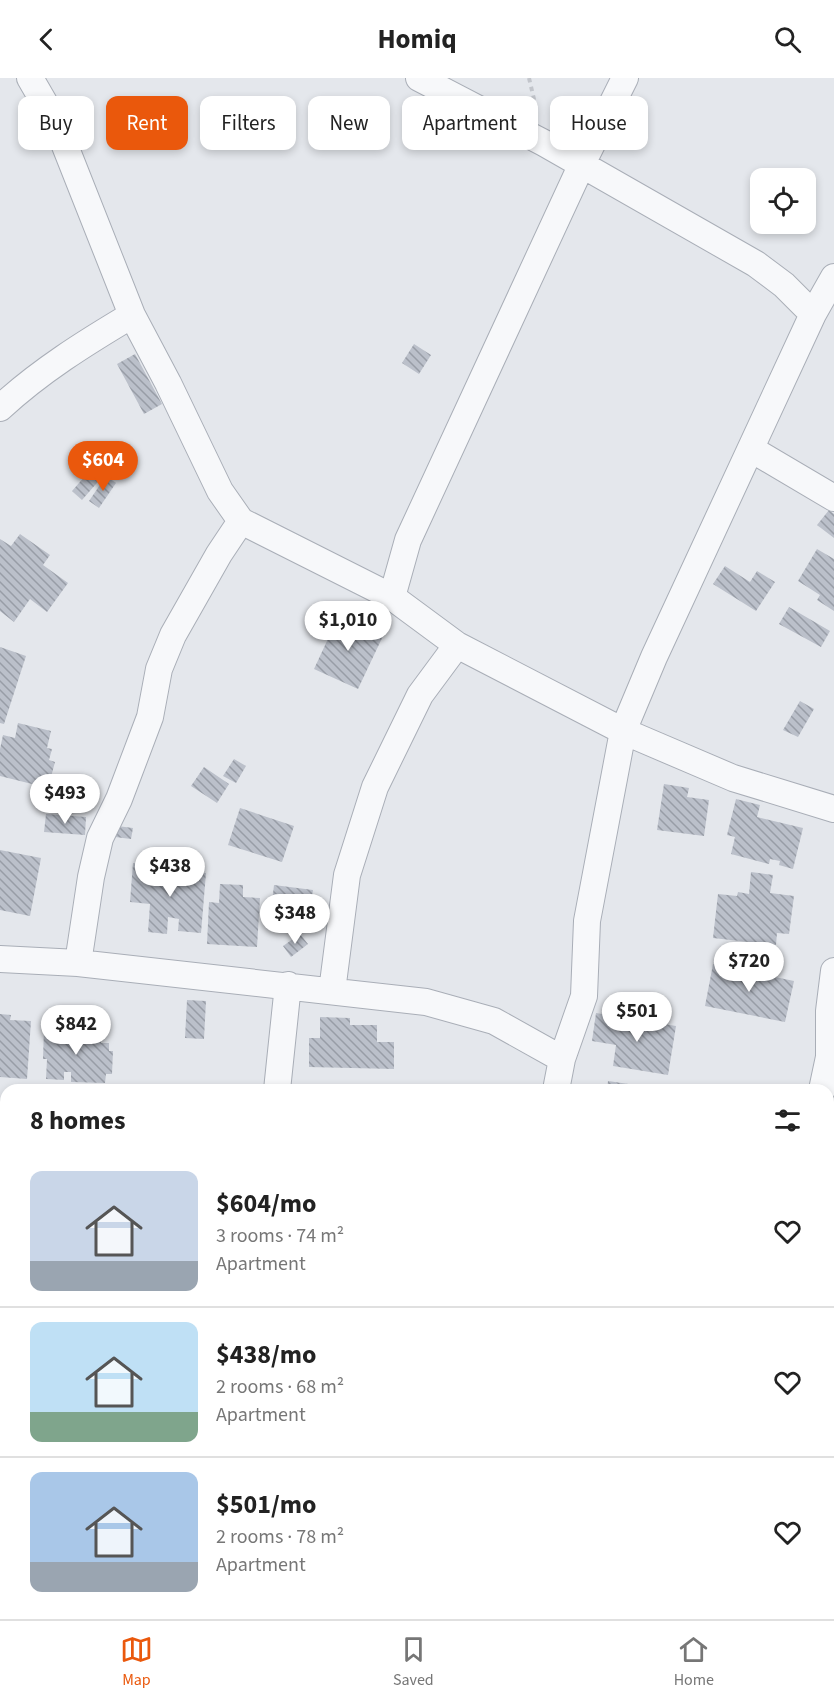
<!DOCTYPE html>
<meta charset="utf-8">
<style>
body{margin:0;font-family:"Source Sans 3",sans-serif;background:#f6f6f6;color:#222;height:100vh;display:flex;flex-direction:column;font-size:22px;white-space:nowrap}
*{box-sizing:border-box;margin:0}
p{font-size:20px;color:#767676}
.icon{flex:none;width:33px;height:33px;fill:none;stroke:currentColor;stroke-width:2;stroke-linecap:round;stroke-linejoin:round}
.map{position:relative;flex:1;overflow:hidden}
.panel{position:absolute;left:0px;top:1006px;width:834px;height:536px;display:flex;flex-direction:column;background:#fff;border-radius:18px 18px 0 0;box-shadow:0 3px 9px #0003}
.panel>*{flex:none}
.guide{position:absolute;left:18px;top:18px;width:798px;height:54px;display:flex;gap:12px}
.buttons{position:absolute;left:750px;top:90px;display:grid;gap:12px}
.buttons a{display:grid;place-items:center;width:66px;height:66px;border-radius:12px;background:#fff;box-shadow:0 3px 9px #0003;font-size:30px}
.price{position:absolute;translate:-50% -51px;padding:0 14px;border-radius:21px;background:#fff;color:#222;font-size:20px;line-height:39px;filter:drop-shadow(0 2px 3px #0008)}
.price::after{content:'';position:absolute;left:50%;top:36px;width:18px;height:14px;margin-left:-9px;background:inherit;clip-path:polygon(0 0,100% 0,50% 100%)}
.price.selected{background:#ea580c;color:#fff}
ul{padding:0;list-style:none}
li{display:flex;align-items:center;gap:18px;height:150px;padding:0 30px}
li+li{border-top:2px solid #e0e0e0}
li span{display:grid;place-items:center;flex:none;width:168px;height:120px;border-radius:12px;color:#555}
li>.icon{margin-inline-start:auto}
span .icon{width:72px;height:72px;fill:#fffc;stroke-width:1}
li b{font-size:26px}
h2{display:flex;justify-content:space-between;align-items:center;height:72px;padding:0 30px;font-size:26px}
.tag{padding:0 21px;border-radius:12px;background:#fff;box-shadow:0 3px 9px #0003;font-size:21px;line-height:54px}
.tag.selected{background:#ea580c;color:#fff}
header{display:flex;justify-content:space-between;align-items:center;height:78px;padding:0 30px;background:#fff;font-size:27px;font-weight:700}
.dock{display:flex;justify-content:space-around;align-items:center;height:84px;border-top:2px solid #e0e0e0;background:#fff;font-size:16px;color:#767676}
.dock a{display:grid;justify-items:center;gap:3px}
.dock .selected{color:#ea580c}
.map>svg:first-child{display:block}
.building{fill:url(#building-back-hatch)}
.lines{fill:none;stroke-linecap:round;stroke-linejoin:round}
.minor-casing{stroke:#a9aeb7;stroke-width:28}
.path{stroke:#c2c5cb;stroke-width:4;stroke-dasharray:4.5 4.5;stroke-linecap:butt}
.minor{stroke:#f7f8fa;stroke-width:26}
</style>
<header><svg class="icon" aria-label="back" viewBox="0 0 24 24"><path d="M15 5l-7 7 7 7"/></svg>Homiq<svg class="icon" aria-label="search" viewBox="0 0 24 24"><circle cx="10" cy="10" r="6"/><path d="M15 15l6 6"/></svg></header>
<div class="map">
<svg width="834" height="1541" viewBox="0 0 834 1541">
<defs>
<pattern id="building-back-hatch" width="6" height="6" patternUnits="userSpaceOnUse" patternTransform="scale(1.5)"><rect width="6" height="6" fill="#bbc0ca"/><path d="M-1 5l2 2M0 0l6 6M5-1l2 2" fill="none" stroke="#989da6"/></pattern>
</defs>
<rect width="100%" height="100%" fill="#e4e7ec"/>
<path class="building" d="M414,266L431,277L419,296L402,285Z
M135,276L162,326L144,336L117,286Z
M114,369L130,379L119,396L103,385Z
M93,389L103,398L82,422L72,413Z
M106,398L116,405L99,430L89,423Z
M829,432L834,436V460L817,447Z
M20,456L50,477L43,487L68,505L47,534L30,521L14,544L0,533V461L11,468Z
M817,471L834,481V533L817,522L820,517L798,503Z
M725,488L750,504L757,493L775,504L756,533L713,506Z
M789,529L830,553L821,569L779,546Z
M339,537L383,558L358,611L314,591Z
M0,569L26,578L4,646L0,645Z
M800,623L814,631L798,659L783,652Z
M18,645L51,653L47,670L52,671L49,682L55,684L48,710L0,698V671L3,657L15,660Z
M234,681L246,688L236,705L223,698Z
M204,689L229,706L217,725L191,708Z
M664,706L689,710L687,719L709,722L704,758L657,752Z
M736,721L760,727L757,739L803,750L793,791L779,787L780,783L770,781L769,786L731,776L735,759L727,757Z
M240,730L294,748L282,784L228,767Z
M46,736L86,739L85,757L44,754Z
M117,748L133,750L131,761L115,759Z
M0,772L41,780L30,838L0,832Z
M133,785L157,787L155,800L180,802L181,793L206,795L201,855L178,853L179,841L168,839L167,856L148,854L150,826L130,824Z
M751,794L773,797L770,815L794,818L789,856L777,855L776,867L713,860L718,816L737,818L738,814L749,816Z
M220,806L243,807V819L260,820L257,869L207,866L209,824L219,825Z
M274,807L313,812L308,844L286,841V835L271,833Z
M300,856L308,866L291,879L283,868Z
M713,886L794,903L785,944L705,928Z
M187,922L206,923L204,961L185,960Z
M596,935L676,948L668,997L613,988L616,967L592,963Z
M0,936L11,937L10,942L31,943L27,1001L0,999Z
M320,939L350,940V947H377V964H394V991L309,989V960H320Z
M44,950H69V956L102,958L101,965H109V973H113L112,996H106L105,1005L71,1004V994H64V1002L46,1001L47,981H43Z
M608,1003L662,1011V1012H607Z
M0,1258H6V1280H0Z
M828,1328L834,1329V1385L828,1384Z
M828,1397L834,1398V1426L828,1424Z"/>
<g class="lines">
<g class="minor-casing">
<path id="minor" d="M30,0L56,45L132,237L168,305L220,413L241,443L392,519L457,567L623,653L733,700L834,731
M419,0L544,65L756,186L784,207L813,236
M0,330C40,293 85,265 132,237
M751,371L834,420
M392,519L408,462L582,86L625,0
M0,881L78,885L426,924L494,943L562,981
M78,885L91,799L100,760L119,721L150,639L159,591L173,557L219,476L241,443
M332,913L347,797L375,709L420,617L457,567
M277,1012L288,907
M556,1012L562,981L584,918L587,843L623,653L654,579L813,236L834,199
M822,1012L829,979V933L834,893
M0,1142L6,1143
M828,1204H834
M0,1455H6
M828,1478L834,1479
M381,1536V1541
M785,1536V1541"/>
</g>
<path class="path" d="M529,0L537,34
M433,1536L442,1541
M652,1536L658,1541"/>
<use href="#minor" class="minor"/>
</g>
</svg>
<div class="buttons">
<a><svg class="icon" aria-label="locate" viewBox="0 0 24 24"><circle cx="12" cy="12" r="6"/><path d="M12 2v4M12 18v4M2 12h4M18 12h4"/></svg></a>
</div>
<b class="price selected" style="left:103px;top:414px">$604</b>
<b class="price" style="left:348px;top:574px">$1,010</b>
<b class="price" style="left:65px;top:747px">$493</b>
<b class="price" style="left:170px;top:820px">$438</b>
<b class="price" style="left:295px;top:867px">$348</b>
<b class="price" style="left:749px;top:915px">$720</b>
<b class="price" style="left:637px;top:965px">$501</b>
<b class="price" style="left:76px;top:978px">$842</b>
<div class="guide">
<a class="tag">Buy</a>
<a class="tag selected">Rent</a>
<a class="tag">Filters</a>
<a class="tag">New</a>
<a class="tag">Apartment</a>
<a class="tag">House</a>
</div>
<section class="panel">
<h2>8 homes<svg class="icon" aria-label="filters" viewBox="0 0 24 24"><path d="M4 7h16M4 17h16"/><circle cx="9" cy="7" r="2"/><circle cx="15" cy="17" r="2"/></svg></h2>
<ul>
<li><span style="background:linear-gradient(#c9d6e8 75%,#9aa5b1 0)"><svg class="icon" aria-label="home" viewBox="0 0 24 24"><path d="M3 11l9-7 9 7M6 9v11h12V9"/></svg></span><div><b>$604/mo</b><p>3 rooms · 74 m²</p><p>Apartment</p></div><svg class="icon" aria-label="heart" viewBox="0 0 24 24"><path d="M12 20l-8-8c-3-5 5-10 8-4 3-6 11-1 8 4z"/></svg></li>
<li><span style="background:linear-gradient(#bfe0f5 75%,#7fa58c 0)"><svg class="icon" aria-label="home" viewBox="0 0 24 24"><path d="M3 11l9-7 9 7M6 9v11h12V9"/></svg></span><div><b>$438/mo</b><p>2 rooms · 68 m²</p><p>Apartment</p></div><svg class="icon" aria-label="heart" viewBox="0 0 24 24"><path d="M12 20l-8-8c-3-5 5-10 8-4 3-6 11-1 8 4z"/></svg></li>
<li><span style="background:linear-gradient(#a9c7e8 75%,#9aa5b1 0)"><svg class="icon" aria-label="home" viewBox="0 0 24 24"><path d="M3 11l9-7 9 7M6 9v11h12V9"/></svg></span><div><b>$501/mo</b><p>2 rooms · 78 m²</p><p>Apartment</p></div><svg class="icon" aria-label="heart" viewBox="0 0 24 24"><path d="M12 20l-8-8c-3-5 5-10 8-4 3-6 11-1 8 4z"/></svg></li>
</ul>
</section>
</div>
<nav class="dock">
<a class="selected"><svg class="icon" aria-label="map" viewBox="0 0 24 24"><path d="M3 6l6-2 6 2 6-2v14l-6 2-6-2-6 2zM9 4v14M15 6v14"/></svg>Map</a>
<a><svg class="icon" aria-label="saved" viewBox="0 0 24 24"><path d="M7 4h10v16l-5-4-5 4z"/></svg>Saved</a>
<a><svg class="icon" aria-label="home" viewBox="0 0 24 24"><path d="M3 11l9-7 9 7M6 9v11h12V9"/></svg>Home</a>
</nav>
